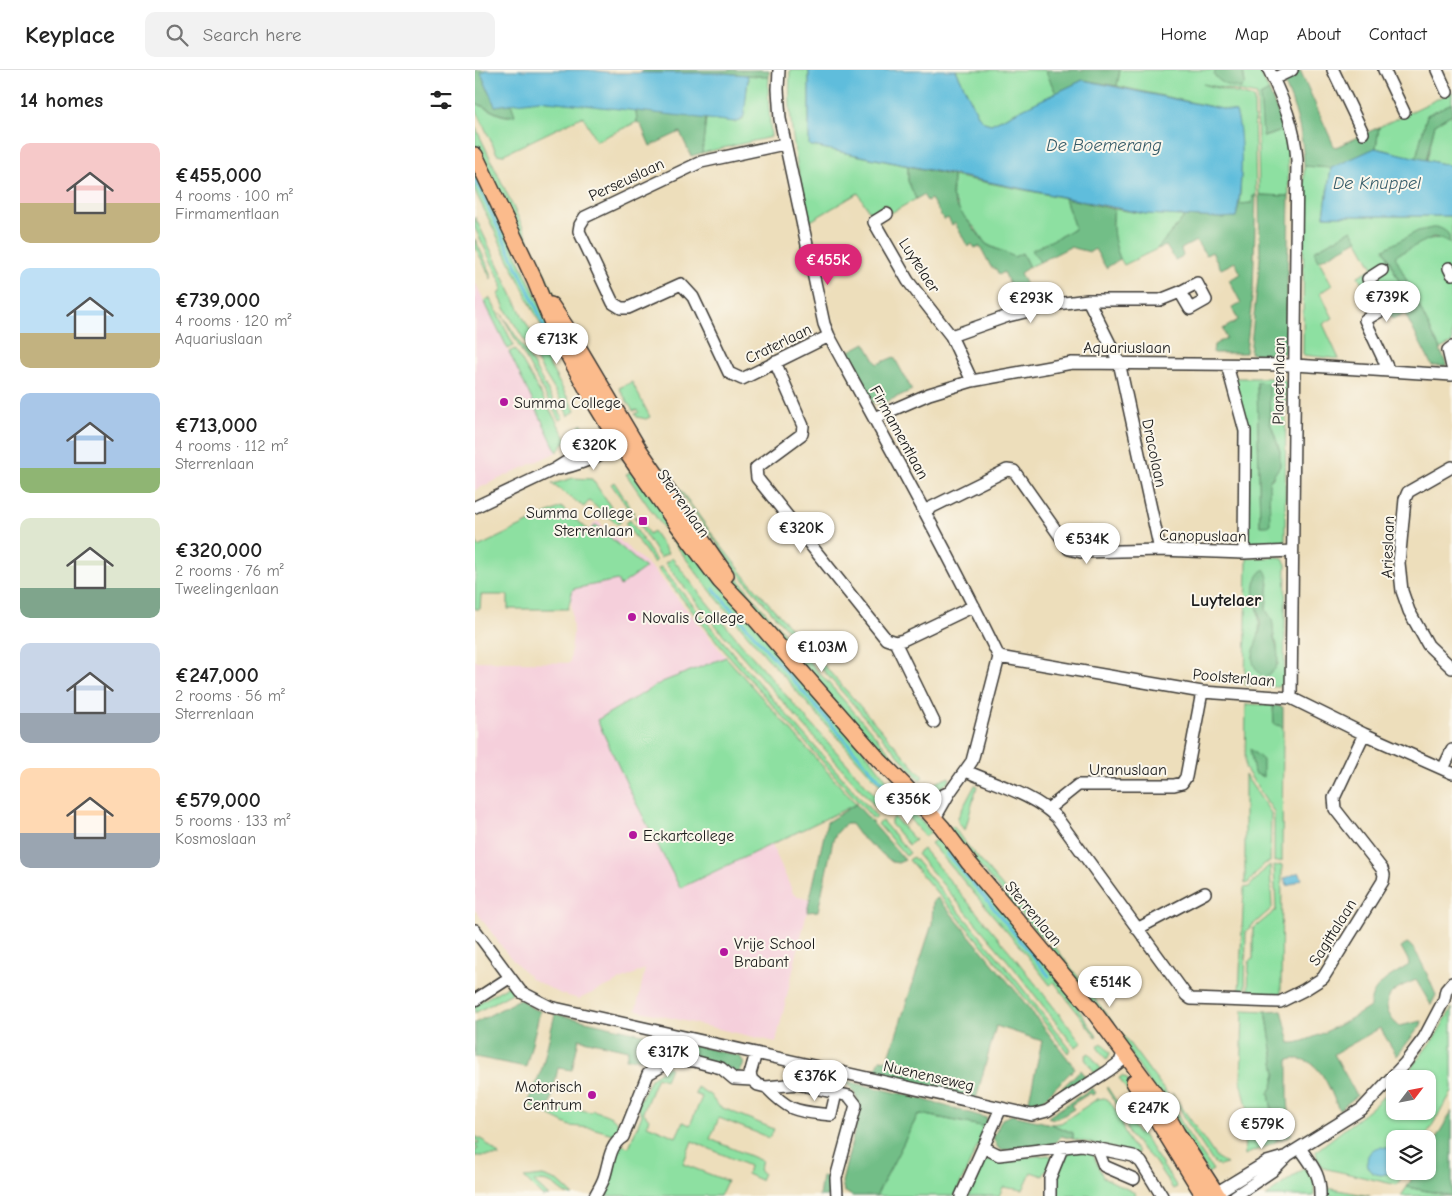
<!DOCTYPE html>
<meta charset="utf-8">
<style>
body{margin:0;font-family:"Comic Neue",sans-serif;background:#f2f2f2;color:#222;height:100vh;display:flex;flex-direction:column;font-size:19px;white-space:nowrap}
*{box-sizing:border-box;margin:0}
p{font-size:16px;color:#767676}
.icon{flex:none;width:28px;height:28px;fill:none;stroke:currentColor;stroke-width:2;stroke-linecap:round;stroke-linejoin:round}
.map{position:relative;flex:1;overflow:hidden}
.drawer{display:flex;flex-direction:column;background:#fff;width:475px}
.drawer>*{flex:none}
.needle{width:32px;rotate:58deg}
.buttons{position:absolute;left:911px;top:1000px;display:grid;gap:10px}
.buttons a{display:grid;place-items:center;width:50px;height:50px;border-radius:10px;background:#fff;box-shadow:0 1px 4px #0004;font-size:25px}
.price{position:absolute;translate:-50% -42px;padding:0 11px;border-radius:18px;background:#fff;color:#222;font-size:16px;line-height:32px;filter:drop-shadow(0 1px 2px #0008)}
.price::after{content:'';position:absolute;left:50%;top:30px;width:15px;height:11px;margin-left:-8px;background:inherit;clip-path:polygon(0 0,100% 0,50% 100%)}
.price.selected{background:#db2777;color:#fff}
ul{padding:0;list-style:none}
li{display:flex;align-items:center;gap:15px;height:125px;padding:0 20px}
li span{display:grid;place-items:center;flex:none;width:140px;height:100px;border-radius:10px;color:#555}
li>.icon{margin-inline-start:auto}
span .icon{width:60px;height:60px;fill:#fffc;stroke-width:1}
li b{font-size:21px}
h2{display:flex;justify-content:space-between;align-items:center;height:60px;padding:0 20px;font-size:21px}
header{display:flex;align-items:center;gap:30px;box-sizing:border-box;height:70px;padding:0 25px;background:#fff;border-bottom:1px solid #e0e0e0}
header strong{font-size:24px}
nav{display:flex;gap:28px;margin-inline-start:auto;font-size:18px}
.search{width:350px;height:45px;background:#f2f2f2;display:flex;align-items:center;gap:12px;box-sizing:border-box;padding:0 18px;border-radius:10px;color:#767676;font-size:19px}
main{display:flex;flex:1;min-height:0}
.map>svg:first-child{display:block}
.built{fill:#f5cfdb}
.green{fill:#8de0a1;stroke:#547e5e;fill-rule:evenodd}
.forest{fill:#72be87;stroke:#476d52}
.water{fill:#5ebddc;stroke:#3d6c7c}
.lines{fill:none;stroke-linecap:round;stroke-linejoin:round}
.stream{stroke:#5ebddc;stroke-width:3}
.minor-casing{stroke:#3b3934;stroke-width:14}
.major-casing{stroke:#3b3934;stroke-width:18}
.minor{stroke:#fff;stroke-width:11}
.major{stroke:#fbbb8c;stroke-width:15}
.poi-dot{fill:#b5179e;stroke:#fbf7ec;stroke-width:2}
.labels{text-anchor:middle;stroke-width:4;stroke-linejoin:round;paint-order:stroke}
.street-label{font-size:16px;fill:#1c1c1c;stroke:#fbf7ec}
.poi-label{font-size:16px;fill:#1c1c1c;stroke:#fbf7ec;text-anchor:start}
.water-label{font-size:18px;font-style:italic;fill:#365c69;stroke:#fbf7ec}
.neighbourhood-label{font-size:18px;font-weight:bold;fill:#1c1c1c;stroke:#fbf7ec}
</style>
<header>
<strong>Keyplace</strong>
<div class="search"><svg class="icon" aria-label="search" viewBox="0 0 24 24"><circle cx="10" cy="10" r="6"/><path d="M15 15l6 6"/></svg>Search here</div>
<nav><a>Home</a><a>Map</a><a>About</a><a>Contact</a></nav>
</header>
<main>
<section class="drawer">
<h2>14 homes<svg class="icon" aria-label="filters" viewBox="0 0 24 24"><path d="M4 7h16M4 17h16"/><circle cx="9" cy="7" r="2"/><circle cx="15" cy="17" r="2"/></svg></h2>
<ul>
<li><span style="background:linear-gradient(#f6c9c9 60%,#c2b280 0)"><svg class="icon" aria-label="home" viewBox="0 0 24 24"><path d="M3 11l9-7 9 7M6 9v11h12V9"/></svg></span><div><b>€455,000</b><p>4 rooms · 100 m²</p><p>Firmamentlaan</p></div></li>
<li><span style="background:linear-gradient(#bfe0f5 65%,#c2b280 0)"><svg class="icon" aria-label="home" viewBox="0 0 24 24"><path d="M3 11l9-7 9 7M6 9v11h12V9"/></svg></span><div><b>€739,000</b><p>4 rooms · 120 m²</p><p>Aquariuslaan</p></div></li>
<li><span style="background:linear-gradient(#a9c7e8 75%,#8fb573 0)"><svg class="icon" aria-label="home" viewBox="0 0 24 24"><path d="M3 11l9-7 9 7M6 9v11h12V9"/></svg></span><div><b>€713,000</b><p>4 rooms · 112 m²</p><p>Sterrenlaan</p></div></li>
<li><span style="background:linear-gradient(#dfe7d0 70%,#7fa58c 0)"><svg class="icon" aria-label="home" viewBox="0 0 24 24"><path d="M3 11l9-7 9 7M6 9v11h12V9"/></svg></span><div><b>€320,000</b><p>2 rooms · 76 m²</p><p>Tweelingenlaan</p></div></li>
<li><span style="background:linear-gradient(#c9d6e8 70%,#9aa5b1 0)"><svg class="icon" aria-label="home" viewBox="0 0 24 24"><path d="M3 11l9-7 9 7M6 9v11h12V9"/></svg></span><div><b>€247,000</b><p>2 rooms · 56 m²</p><p>Sterrenlaan</p></div></li>
<li><span style="background:linear-gradient(#ffd9b3 65%,#9aa5b1 0)"><svg class="icon" aria-label="home" viewBox="0 0 24 24"><path d="M3 11l9-7 9 7M6 9v11h12V9"/></svg></span><div><b>€579,000</b><p>5 rooms · 133 m²</p><p>Kosmoslaan</p></div></li>
</ul>
</section>
<div class="map">
<svg width="977" height="1126" viewBox="0 0 977 1126">
<rect width="100%" height="100%" fill="#fbf7ec"/>
<filter id="ink" filterUnits="userSpaceOnUse"><feTurbulence type="fractalNoise" baseFrequency=".02" numOctaves="2"/><feDisplacementMap in="SourceGraphic" scale="10" xChannelSelector="R" yChannelSelector="G"/><feConvolveMatrix kernelMatrix="1 2 1 2 8 2 1 2 1" color-interpolation-filters="sRGB"/></filter>
<filter id="wash" filterUnits="userSpaceOnUse"><feTurbulence type="fractalNoise" baseFrequency=".0096" numOctaves="4" result="noise"/><feDisplacementMap in="SourceGraphic" scale="20" xChannelSelector="R" yChannelSelector="G"/><feGaussianBlur stdDeviation="1.12" result="paint"/><feColorMatrix in="noise" values="0 0 0 0 0 0 0 0 0 0 0 0 0 0 0 0 0 1.4 0 .05"/><feComposite in="paint" operator="in"/></filter>
<g filter="url(#wash)">
<rect width="100%" height="100%" fill="#eddebb"/>
<path class="built" d="M0,212L82,382L0,420Z
M122,451L180,501L251,587L381,734L297,775L319,825L335,829L301,972L161,940L170,899L104,929L86,924L57,909L33,885L0,840V591L95,593L98,563L96,530L72,500Z"/>
<path class="green" d="M315,0H334V71L337,76L433,96V111L441,129L416,143L411,134L395,143L383,123L334,152C323,101 312,53 315,0Z
M481,0H570L581,23L516,54L509,52L504,47Z
M645,0H741L746,11L765,18L770,14L768,0H784L794,21L785,26L789,67L810,60L812,73L814,126L784,125L782,25L728,14L779,28L781,126H778L777,133L764,134C767,113 767,61 761,42L642,16Z
M272,5L294,7L293,25L296,67L227,83L231,48L260,52L268,49L273,10Z
M977,22V33L952,45L941,88L901,78L904,57Z
M64,30L161,40L162,52L121,71L108,46L27,85L22,84L0,37V33C12,37 27,50 39,45L36,33Z
M977,44V96L952,90L960,54Z
M0,56L86,238L84,242L61,201L0,74Z
M829,96L856,98L849,146H977V273L965,279L919,186C934,178 952,164 969,170L973,163L909,179L928,220L899,235L883,206L898,198L877,160L839,181L857,215L845,223L858,248L848,254L864,289L828,285Z
M0,97L64,232L81,276L77,278L0,121Z
M478,106L590,128L600,159L558,180L565,192L554,197L547,183L539,187L511,174L500,158L486,143L477,126Z
M639,139L671,144L710,146L682,179L649,195C638,179 636,157 639,139Z
M0,147L50,251L100,341L93,346L88,334L31,240L24,225L27,219V214L0,158Z
M0,169L16,203V209L0,176Z
M15,228L39,276L33,279L9,231Z
M26,243L50,280L88,348L84,350Z
M40,279L92,370L82,382L34,282Z
M758,308H807L811,312L810,473L772,474L773,423ZM782,312L794,313L795,352L805,381L798,408L794,412L785,456Z
M157,312L175,347L171,349L162,347L160,344L164,342L162,340L158,341L144,318Z
M107,354L116,369L111,374L103,363L104,356Z
M153,397L399,693L426,729L421,733C363,668 304,603 248,536C213,494 182,449 151,404L156,402Z
M189,397L242,471L273,510L448,707L445,710L300,546L260,499L188,398Z
M98,408L117,409L146,452L142,454L114,431L109,437L77,414Z
M139,412L159,443L157,444L136,414Z
M86,437L114,461L121,455L170,498L145,516L142,510L98,519L93,539H33V525H6L5,539H0V467L3,477Z
M161,446L174,464L178,461L193,483L185,488L159,447Z
M155,450L181,491L179,493L150,453Z
M242,482L285,536L443,714L437,719L269,529Z
M804,487L808,489L811,494L809,611L803,617L770,615L772,488ZM794,513L791,540L797,549L799,568L802,574L803,595L778,587C786,566 786,550 780,528Z
M197,488C264,576 340,657 413,740L408,745L247,563L190,493Z
M186,497L267,594L402,747L399,750L247,578L183,499Z
M251,587L381,734L205,818L158,727L122,650L187,612Z
M771,634L798,635L799,654L808,657L807,791L799,792V742L770,698ZM776,680L788,706L779,703Z
M770,705L796,743L795,792L789,794L773,813L770,814Z
M474,707L475,710L461,722L455,715Z
M500,715L502,716L490,761L483,752V747Z
M432,736L456,762L450,767L427,740Z
M419,747L440,770L434,775L416,754V750Z
M407,751L435,783L431,786L403,754Z
M478,756L487,769L573,870L567,868L473,760Z
M462,769L489,795L593,921L610,949L622,966L621,967L579,912L575,915L545,877L456,773Z
M448,779L536,883L607,973L600,977L538,897L442,784Z
M438,787L522,886L596,980L593,983L523,894L434,790Z
M807,795L806,924H773L774,891L778,889V859L801,840L799,796Z
M795,796L797,838L771,861L770,924L764,923L769,818L774,817L792,797Z
M572,875L581,878L639,954L634,957Z
M33,916L43,920L0,943V935Z
M977,938V1022L949,1069H920V1093L916,1082C911,1078 907,1077 901,1079L892,1092L898,1103H913L917,1101L920,1093V1101H930L922,1115L848,1098L842,1088L841,1081L894,1040L920,1016V1041H952V1009H927L960,967Z
M768,940L791,941L801,1004L798,1016L794,1023L802,1071L770,1085L768,1049L774,1044L766,1012Z
M642,963L648,965L692,1024L709,1058L738,1100L733,1103Z
M627,973L635,983L632,990L622,977Z
M614,983L626,999L620,1003L610,989L611,985Z
M194,996L195,998L190,1010L182,1007L168,1042L174,1049L172,1055L201,1067L208,1052L215,1055L227,1027L220,1024L222,1017L235,1025L243,1036L299,1059L295,1068L244,1048L235,1069L287,1091L284,1100L288,1103L285,1110L272,1104L274,1096L217,1071L208,1094L252,1111L245,1126H123L143,1074L154,1077L167,1045L162,1036L177,1007Z
M647,1006L652,1009L687,1065L683,1068L644,1008Z
M632,1017L663,1064L666,1062L702,1117L698,1119L680,1092L655,1066L644,1039L631,1018Z
M697,1023L741,1087L752,1094L744,1096L738,1092L712,1052Z
M629,1028C642,1033 647,1061 655,1073C657,1076 661,1079 663,1082L662,1084L598,1069V1063L576,1054L586,1053L622,1029Z
M75,1036L95,1040L97,1038L116,1042L118,1040C131,1045 143,1046 146,1061L141,1065L117,1058L95,1056L73,1045Z
M446,1044L511,1057L480,1126H401L443,1045Z
M0,1066L9,1071L25,1086H0V1080H2L3,1078L0,1077V1072L3,1074L4,1072L0,1069Z
M592,1079L617,1082L628,1107L660,1123L661,1126H581L584,1118L579,1112Z
M574,1085L578,1088L568,1106L556,1102L548,1120L528,1117L524,1126H493L508,1093L512,1090Z
M831,1097L839,1110V1126H791Z
M68,1106L84,1112L99,1126C87,1126 83,1115 72,1112C68,1111 63,1111 59,1112L74,1126H67L49,1108Z
M932,1117L976,1126H926Z
M852,1118L895,1126H852Z"/>
<path class="forest" d="M0,0H11L6,3L20,36L36,33L40,45C26,49 13,37 0,33Z
M167,0H294V7L247,3H167Z
M570,0H645L642,16L608,10L581,23Z
M741,0H768L770,14L766,18C757,18 742,12 739,4Z
M825,0L859,76L861,77L904,57L901,78L856,98L829,96C828,64 821,37 807,8Z
M794,21L810,60L788,67L785,26Z
M977,33V44L960,54L951,90L941,88L952,45Z
M161,40L231,48L227,83L216,86L205,62L175,76L166,55L162,52Z
M433,96L478,106L477,126L481,136L511,174C520,180 530,181 539,187L547,183L554,197L545,203L560,233L545,236L529,202L524,205L521,199L516,197L505,176L500,178L497,174L493,177L480,153L477,155L473,148L469,150L456,129L452,131L448,125L441,129L433,111Z
M784,125L814,126L811,276L810,282L806,285L775,283L785,189Z
M778,126H781L778,219L771,283H738L739,275L751,268L748,259L763,250L757,237L766,233L754,210L766,204L760,192L746,199L737,182L731,185L721,171L706,179L708,186L700,190L691,176L682,179L710,146L745,148L761,147L764,134L777,133Z
M590,128L639,139C636,157 639,172 645,189L631,198L620,179L615,182L595,177L565,192L557,180L600,159Z
M962,157C970,160 976,163 974,173L963,168L958,167L920,186L967,284L972,296H957L930,244L917,249L907,231L928,220L909,179L943,161Z
M877,160L883,170L844,191L839,181Z
M390,273L402,294L419,287L437,320L407,334L398,333L371,283Z
M782,312L794,313L795,352L805,381V396L794,412L795,454L792,456H785Z
M789,499C798,511 791,524 791,538C791,542 794,544 796,548C799,554 798,561 799,568C803,581 808,598 791,606L786,605C782,601 777,594 778,588C778,578 784,568 785,558C787,536 769,517 789,499Z
M798,635L808,637V657L799,654Z
M775,679L788,690V707L779,703Z
M381,734L430,790L423,793L417,792L384,765L376,754H370L361,764L358,770L343,841L332,842L352,752Z
M463,828L539,919L600,998L560,1038L552,1039L567,971L521,956L501,1029L402,1007L400,1003L405,989L413,990L457,854L458,831Z
M932,873C942,877 956,914 961,925L956,935L941,910C934,913 925,916 919,921C906,931 913,948 924,956L947,951L946,955L922,986L905,958L859,984L882,1026L864,1040C854,1018 844,982 813,990V1029L816,1065L802,1071L794,1023L798,1016L801,1004L791,941L807,940L815,973C831,975 880,947 895,937C895,915 917,906 934,895L933,890L926,877Z
M45,929L57,938L65,941L51,997L0,987V953Z
M80,944L265,986L269,994L265,1002L259,1003L216,987L151,989L153,980L104,969L97,1000L83,998L73,1045L53,1034L67,998Z
M605,1000L612,1009L574,1034L573,1032Z
M371,1011L432,1025L512,1048L511,1057L446,1044L443,1045L401,1126H377L369,1121L367,1112L385,1039L380,1023Z
M617,1018L621,1023L617,1025L615,1023L596,1035L599,1039C590,1044 582,1052 573,1047Z
M977,1041V1126L932,1117L941,1101H952L953,1082Z
M537,1045L576,1054L598,1063V1069L586,1066L577,1077L526,1080L523,1078L518,1068L527,1049Z
M347,1106L356,1108L358,1126H344Z"/>
<path class="water" d="M11,0H113L140,3H247L272,5L273,9L269,46L265,51L260,52L64,30L20,36L6,3Z
M334,0H481L504,47L509,52L516,54L608,10L761,42C769,65 767,123 761,147L745,148L671,144L337,76L334,75Z
M900,78L977,96V146H849L856,98Z
M824,802L827,809L813,816L809,809Z
M892 1091a14 14 0 1 1 28 0a14 14 0 1 1-28 0Z"/>
<g class="lines">
<path class="stream" d="M0,110L60,234L76,274
M239,519L415,722
M472,784L512,830L574,906"/>
</g>
</g>
<g filter="url(#ink)">
<g class="lines">
<g class="minor-casing">
<path id="minor" d="M304,0L303,19L305,49L349,254L354,266C412,372 471,478 524,587L497,691L475,722L460,748
M794,0C808,29 820,57 822,90L816,628
M858,0L888,63
M909,0L929,42
M962,0L972,22
M798,9L817,0
M309,74L226,92L110,147L105,155L104,161L138,233L146,238H153L206,214L218,227L254,303L267,309L354,266
M412,144L399,152L433,211L476,266L533,246L582,234L613,230H685L705,222L715,239L731,230L722,213L705,222
M974,198L977,204
M907,200L893,209L909,239L890,250L914,301
M613,230L644,292L685,480
M476,266L497,311
M977,277L973,280L977,297
M300,292L328,356L327,364L281,398L282,408L411,569L420,572L428,570L499,536
M752,295L770,361L769,483
M399,348L454,324L497,311L597,293L820,295L977,305
M977,397L933,422L930,429L924,493L927,521L934,541L953,575L977,598
M84,399C106,394 134,384 148,365
M0,437L80,399L138,363L146,361
M449,441L532,400L539,401L594,479L606,482L685,480L769,483L817,481
M420,572L459,652
M524,587L727,622L816,628L889,664L977,703
M968,699L977,680
M491,701C520,714 560,725 582,748L711,925L716,929L805,932L829,920L848,908L908,811L909,805L907,799L860,739L859,728L889,664
M447,734L475,722
M573,739L603,715H699L707,713L711,707L727,622
M662,859L730,823
M0,860L46,922L75,937L557,1045L572,1041L633,1001L645,992L649,981
M0,930L34,908
M281,983L275,1004L277,1010L283,1015L291,1017L323,1014L374,1026L381,1035L361,1108L362,1126
M291,1017C316,1043 322,1041 356,1045L361,1023
M508,1077L524,1085L606,1075L658,1086L666,1092L687,1126
M622,1078L629,1096L659,1109
M825,1078C837,1096 846,1104 845,1126
M120,1126C123,1120 127,1114 129,1108C134,1094 134,1075 148,1067L173,1004L198,990L219,991L246,998L259,1009L277,1010
M486,1126L526,1038
M575,1126V1108L588,1076
M739,1126L741,1123L792,1092L809,1087
M760,1126L797,1101L813,1085L887,1039L930,993L949,968L969,930L971,920L977,913"/>
</g>
<g class="major-casing">
<path id="major" d="M0,85L60,211L81,263L118,330L138,363L196,446L245,511L268,535L404,690L429,715L467,757L494,793L616,938L682,1027L702,1063L743,1126
M76,235L93,260L165,381L251,505
M659,1012L729,1126"/>
</g>
<use href="#minor" class="minor"/>
<use href="#major" class="major"/>
</g>
</g>
<g class="poi-dot">
<circle cx="29" cy="332" r="5"/>
<rect x="163" y="446" width="10" height="10" rx="2.5"/>
<circle cx="157" cy="547" r="5"/>
<circle cx="158" cy="765" r="5"/>
<circle cx="249" cy="882" r="5"/>
<circle cx="117" cy="1025" r="5"/>
</g>
<g class="labels">
<g class="street-label">
<text transform="translate(151 109) rotate(-25)" y="6">Perseuslaan</text>
<text transform="translate(445 195) rotate(57)" y="6">Luytelaer</text>
<text transform="translate(303 273) rotate(-26)" y="6">Craterlaan</text>
<text x="652" y="283">Aquariuslaan</text>
<text transform="translate(803 311) rotate(-89)" y="6">Planetenlaan</text>
<text transform="translate(425 362) rotate(61)" y="6">Firmamentlaan</text>
<text transform="translate(680 383) rotate(78)" y="6">Dracolaan</text>
<text transform="translate(209 433) rotate(55)" y="6">Sterrenlaan</text>
<text transform="translate(728 465) rotate(1)" y="6">Canopuslaan</text>
<text transform="translate(912 477) rotate(-88)" y="6">Arieslaan</text>
<text transform="translate(759 607) rotate(5)" y="6">Poolsterlaan</text>
<text x="653" y="705">Uranuslaan</text>
<text transform="translate(559 843) rotate(50)" y="6">Sterrenlaan</text>
<text transform="translate(857 862) rotate(-58)" y="6">Sagittalaan</text>
<text transform="translate(454 1005) rotate(13)" y="6">Nuenenseweg</text>
</g>
<g class="poi-label">
<text x="39" y="338">Summa College</text>
<text x="158" y="448" text-anchor="end">Summa College<tspan x="158" dy="18">Sterrenlaan</tspan></text>
<text x="167" y="553">Novalis College</text>
<text x="168" y="771">Eckartcollege</text>
<text x="259" y="879">Vrije School<tspan x="259" dy="18">Brabant</tspan></text>
<text x="107" y="1022" text-anchor="end">Motorisch<tspan x="107" dy="18">Centrum</tspan></text>
</g>
<g class="water-label">
<text x="629" y="81">De Boemerang</text>
<text x="902" y="119">De Knuppel</text>
</g>
<g class="neighbourhood-label">
<text x="751" y="536">Luytelaer</text>
</g>
</g>
</svg>
<div class="buttons">
<a><svg class="needle" viewBox="-14 -14 28 28"><path d="M0-13l5 13h-10z" fill="#e53935"/><path d="M0 13l5-13h-10z" fill="#767676"/></svg></a>
<a><svg class="icon" aria-label="layers" viewBox="0 0 24 24"><path d="M12 4l9 5-9 5-9-5zM3 14l9 5 9-5"/></svg></a>
</div>
<b class="price selected" style="left:353px;top:216px">€455K</b>
<b class="price" style="left:912px;top:253px">€739K</b>
<b class="price" style="left:556px;top:254px">€293K</b>
<b class="price" style="left:82px;top:295px">€713K</b>
<b class="price" style="left:119px;top:401px">€320K</b>
<b class="price" style="left:326px;top:484px">€320K</b>
<b class="price" style="left:612px;top:495px">€534K</b>
<b class="price" style="left:347px;top:603px">€1.03M</b>
<b class="price" style="left:433px;top:755px">€356K</b>
<b class="price" style="left:635px;top:938px">€514K</b>
<b class="price" style="left:193px;top:1008px">€317K</b>
<b class="price" style="left:340px;top:1032px">€376K</b>
<b class="price" style="left:673px;top:1064px">€247K</b>
<b class="price" style="left:787px;top:1080px">€579K</b>
</div>
</main>
